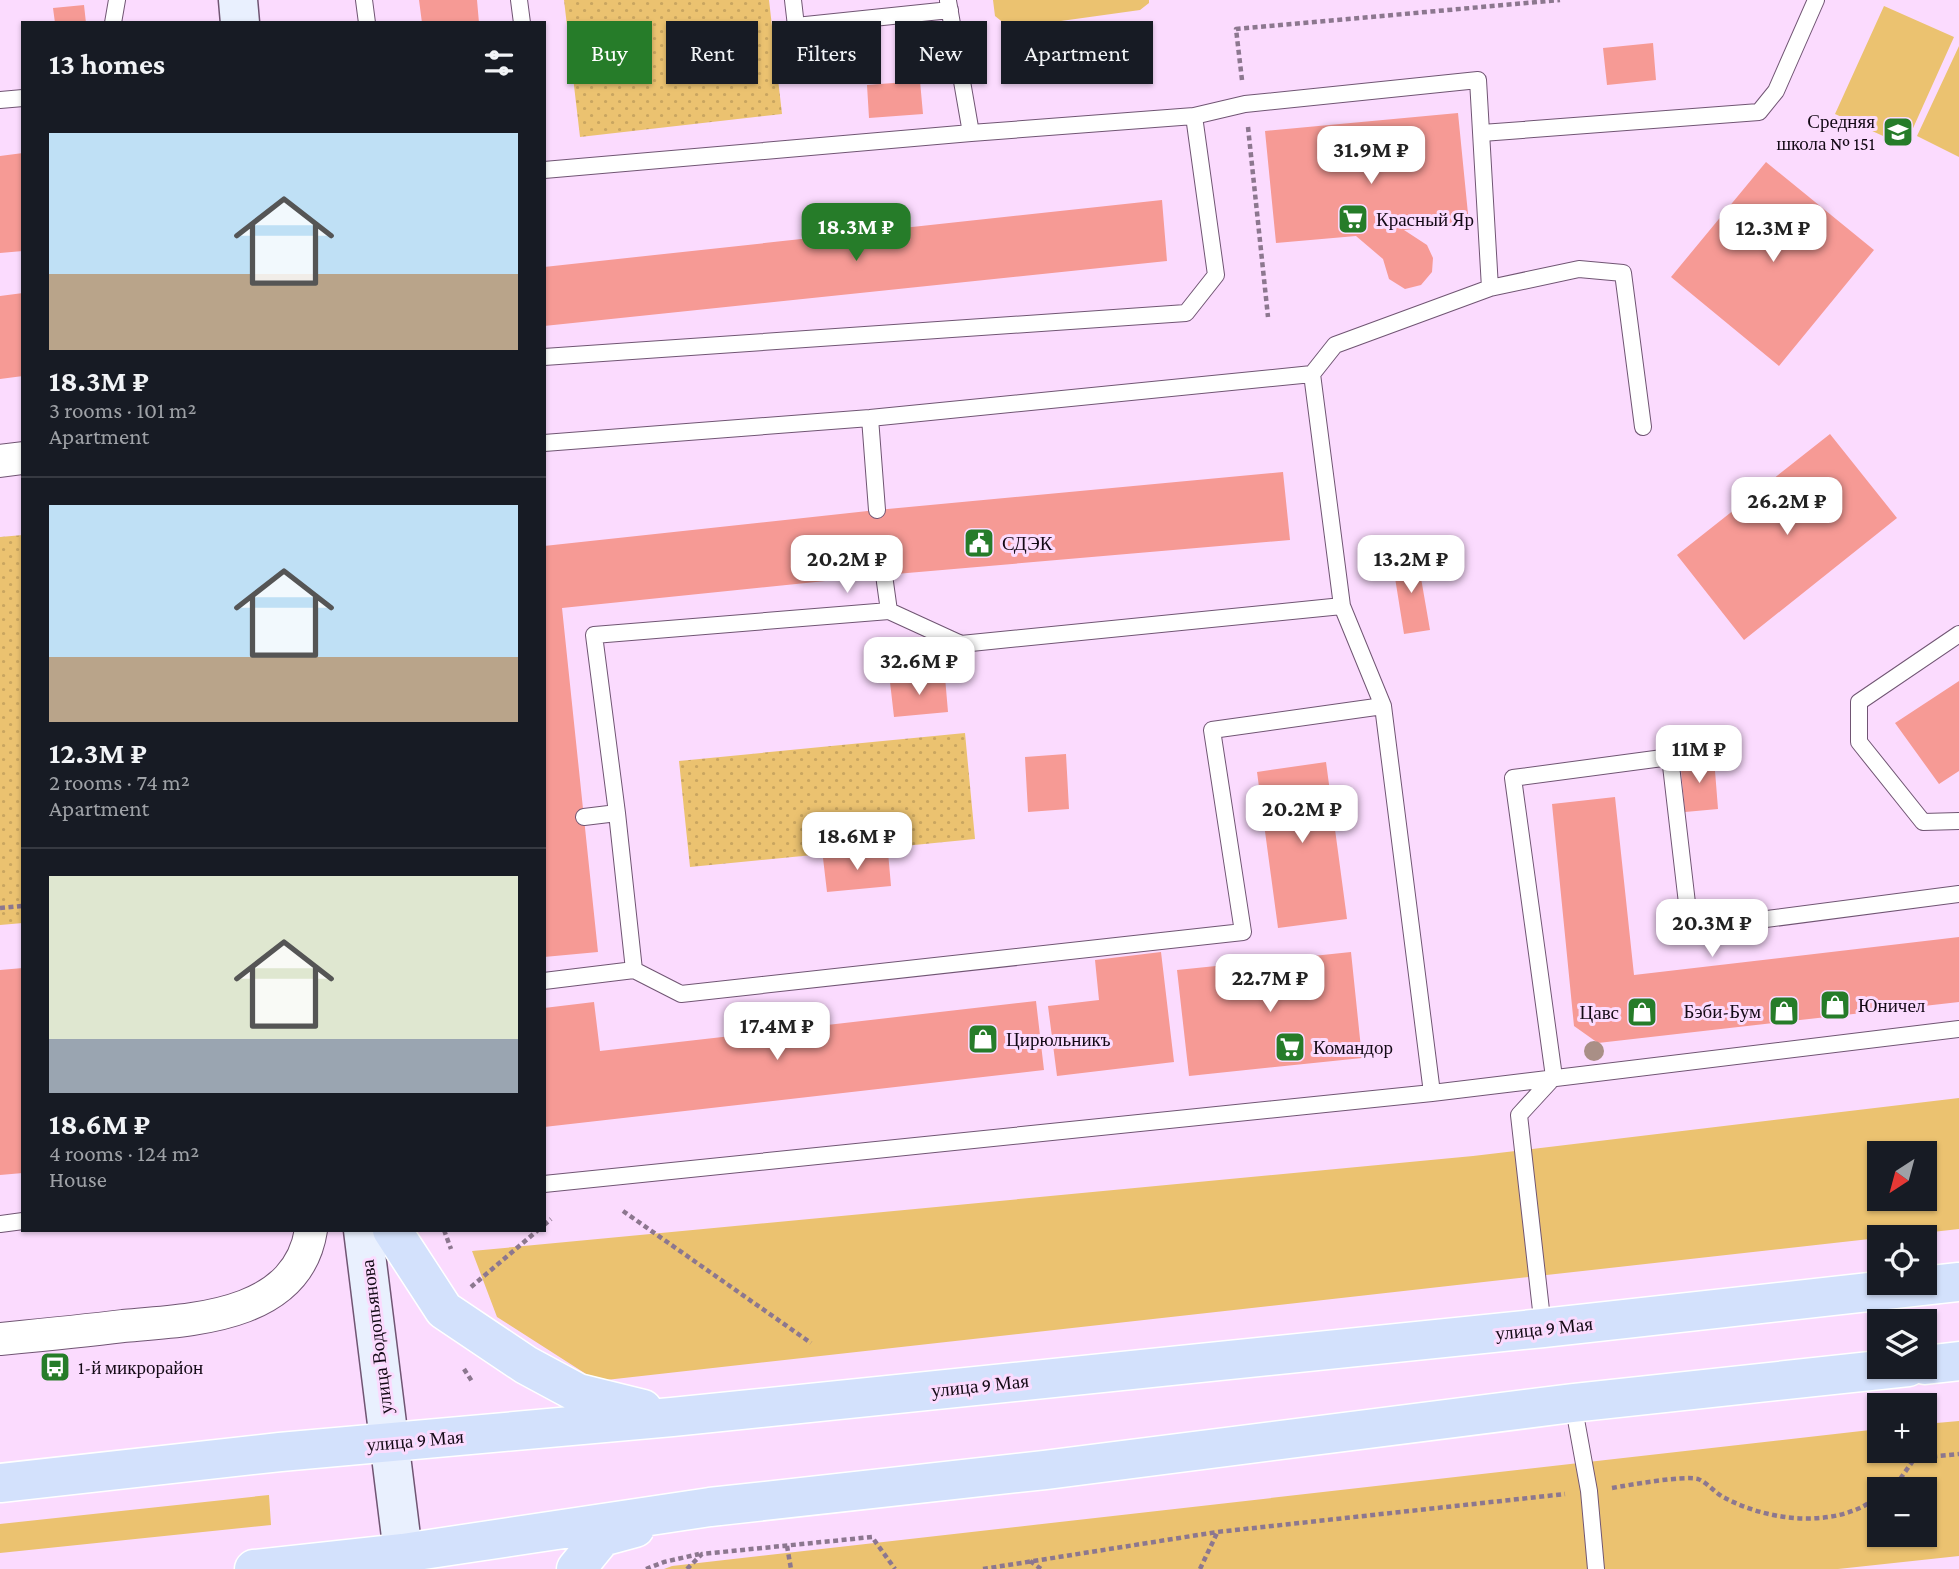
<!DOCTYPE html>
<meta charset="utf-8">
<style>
body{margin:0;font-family:"Crimson Pro",serif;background:#242831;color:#f1f3f6;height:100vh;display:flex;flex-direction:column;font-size:26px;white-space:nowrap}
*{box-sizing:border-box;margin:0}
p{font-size:23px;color:#9ea1a6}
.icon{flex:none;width:38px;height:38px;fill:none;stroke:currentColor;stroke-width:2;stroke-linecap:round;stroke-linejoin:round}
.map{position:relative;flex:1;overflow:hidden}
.sheet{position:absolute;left:21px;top:21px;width:525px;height:1211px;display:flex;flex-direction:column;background:#171b24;border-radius:0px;box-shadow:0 2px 5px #0004}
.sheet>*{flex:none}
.guide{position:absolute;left:567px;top:21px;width:665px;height:63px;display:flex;gap:14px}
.needle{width:46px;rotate:216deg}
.fabs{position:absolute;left:1867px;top:1141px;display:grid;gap:14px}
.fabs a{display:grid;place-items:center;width:70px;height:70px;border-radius:0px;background:#171b24;box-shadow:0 2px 5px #0004;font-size:35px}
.price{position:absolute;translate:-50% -60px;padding:0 16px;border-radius:14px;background:#fff;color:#222;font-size:23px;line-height:46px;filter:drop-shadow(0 2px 4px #0008)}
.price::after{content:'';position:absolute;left:50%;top:42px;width:21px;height:16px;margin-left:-10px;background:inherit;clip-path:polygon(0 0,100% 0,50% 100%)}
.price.active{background:#267c29;color:#fff}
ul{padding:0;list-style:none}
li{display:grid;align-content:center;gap:14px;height:371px;padding:0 28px}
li+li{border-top:2px solid #363941}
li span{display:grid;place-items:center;height:217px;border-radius:0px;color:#555}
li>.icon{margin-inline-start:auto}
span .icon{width:126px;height:126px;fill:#fffc;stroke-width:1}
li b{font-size:30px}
h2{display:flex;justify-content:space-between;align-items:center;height:84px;padding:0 28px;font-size:30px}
.pill{padding:0 24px;border-radius:0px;background:#171b24;box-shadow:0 2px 5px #0004;font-size:24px;line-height:63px}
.pill.active{background:#267c29;color:#fff}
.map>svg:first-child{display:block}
.green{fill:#ebc270;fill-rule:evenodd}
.park{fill:url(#park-dots)}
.building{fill:#f69a95}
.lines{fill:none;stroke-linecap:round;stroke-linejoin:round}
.lane-casing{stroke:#705573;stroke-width:18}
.street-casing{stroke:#705573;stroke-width:34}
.secondary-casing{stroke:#705573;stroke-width:41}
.primary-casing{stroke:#fff;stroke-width:41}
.path{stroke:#8c778f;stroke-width:4.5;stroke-dasharray:5 3.5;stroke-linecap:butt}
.lane{stroke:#fff;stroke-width:16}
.street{stroke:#fff;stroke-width:32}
.secondary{stroke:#e9f0fe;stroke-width:38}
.primary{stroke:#d3e1fc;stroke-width:38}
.tree{fill:#a98f86}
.labels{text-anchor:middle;stroke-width:6;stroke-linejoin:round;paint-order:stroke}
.poi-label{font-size:19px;fill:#140a16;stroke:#fbdbfe;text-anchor:start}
.street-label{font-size:19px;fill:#140a16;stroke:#fbdbfe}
</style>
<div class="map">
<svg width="1959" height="1569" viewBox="0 0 1959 1569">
<defs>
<pattern id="park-dots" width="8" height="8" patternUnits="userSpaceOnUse" patternTransform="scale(1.75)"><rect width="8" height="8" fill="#ebc270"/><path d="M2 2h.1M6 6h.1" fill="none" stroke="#c9a560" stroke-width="1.8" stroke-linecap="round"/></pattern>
</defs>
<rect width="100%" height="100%" fill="#fbdbfe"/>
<path class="green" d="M993,0H1149V3L1140,10L1010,28L995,16Z
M1884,6L1954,37L1905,146L1835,114Z
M1959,46V157L1917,136Z
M1959,1098V1229L597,1381L497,1317L472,1251L1473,1156ZM1880,1153H1925V1199H1880Z
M1959,1421V1556L1838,1569H664L672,1566L1879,1429L1880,1451H1925V1424ZM1880,1489H1925V1535H1880Z
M269,1495L271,1525L0,1553V1524Z"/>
<path class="park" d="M564,0H769L782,114L580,137Z
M23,535V923L0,925V537Z
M965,733L975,839L690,867L679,761Z"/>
<path class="building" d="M419,0H477L479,23H422Z
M84,5L86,23H55L53,8Z
M1653,43L1656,80L1607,85L1603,48Z
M920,81L923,114L869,118L867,85Z
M1458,113L1469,224L1404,230L1427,245L1433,258L1432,272L1421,285L1405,289L1389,279L1383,259L1356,236L1276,243L1265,131Z
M23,153V251L0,253V156Z
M1766,162L1874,250L1779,366L1671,277Z
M1162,200L1167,261L544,326V267Z
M23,293V376L0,379V296Z
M1830,434L1897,518L1744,640L1677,555Z
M1283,472L1290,540L884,575L562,608L598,952L544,957V546L877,510Z
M1417,555L1430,630L1404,634L1392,559Z
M945,677L948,712L894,717L890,682Z
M1959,681V771L1939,784L1895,723Z
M1066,754L1069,809L1028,812L1025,757Z
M1714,758L1718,809L1685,812L1680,760Z
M1326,762L1347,919L1278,928L1257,772Z
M1615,797L1634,975L1959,937V1002L1598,1043L1574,1026L1552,804Z
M888,852L891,886L827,892L823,858Z
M1161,952L1174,1062L1057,1076L1048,1006L1099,1000L1095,960Z
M1351,952L1362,1058L1189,1076L1177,970Z
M23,968V1173L0,1175V970Z
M1036,1001L1044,1070L544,1127V1008L594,1002L600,1051Z"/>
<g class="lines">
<g class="lane-casing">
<path id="lane" d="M364,0L367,23
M519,0L522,23
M793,0L796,26L950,10
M948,1L971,133
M113,23L117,0
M0,100L23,98
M1482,133L1759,112L1776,91L1816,0
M544,170L971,133L1194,116L1245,104L1478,80L1490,288L1335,345L1312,374L870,418L544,443
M1490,288L1579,269L1623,273L1643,427
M544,357L1186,313L1216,275L1194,116
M1312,374L1342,606L1383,706L1432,1093
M870,418L877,510
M884,575L889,611
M1959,634L1859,702V742L1923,822L1959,821
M584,817L617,813
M634,970L617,813L594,635L889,611L961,644L1342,606
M544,981L634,970L681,994L1243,932L1212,730L1383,706
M544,1184L1432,1093L1959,1029
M0,1224L23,1221
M1543,1328L1519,1115L1554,1077L1513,778L1670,757L1690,929L1959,894
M1573,1403L1589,1491L1596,1569"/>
</g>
<g class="street-casing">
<path id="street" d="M0,461L23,458
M0,1339C41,1335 82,1331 123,1326C191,1320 297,1318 311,1230"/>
</g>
<g class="secondary-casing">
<path id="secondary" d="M238,0L240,23
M363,1230L403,1553"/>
</g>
<g class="primary-casing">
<path id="primary" d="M392,1230L444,1310L526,1365L578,1393L643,1409
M1925,1365L1959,1361
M0,1483L280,1452L672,1417L1543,1328L1959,1282
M254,1569L403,1553L710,1507L1045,1470L1573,1403L1908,1367
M576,1569L602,1537L635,1528"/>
</g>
<path class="path" d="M1242,80L1236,29L1560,0
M1248,127L1268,317
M0,908L23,906
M623,1211L811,1343
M544,1225L551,1219
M444,1230L451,1249
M471,1287L538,1230
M464,1369L473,1383
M1612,1488C1629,1485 1685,1475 1698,1479C1708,1483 1716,1494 1725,1498C1765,1519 1820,1527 1862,1507C1868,1504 1874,1499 1880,1495
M1887,1489L1900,1479L1915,1458L1959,1454
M787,1546L791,1569
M1030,1561L1041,1569
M646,1569L664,1562L699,1554
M687,1569L702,1554L872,1537L895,1569
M983,1569L1217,1532L1565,1494
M1200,1569L1217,1533"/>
<use href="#lane" class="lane"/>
<use href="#street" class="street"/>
<use href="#secondary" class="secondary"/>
<use href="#primary" class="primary"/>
</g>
<circle class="tree" cx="1594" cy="1051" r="10"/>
<defs>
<g id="school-square" transform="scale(1.575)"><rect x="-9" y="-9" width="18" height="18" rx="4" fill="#267c29" stroke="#fbdbfe"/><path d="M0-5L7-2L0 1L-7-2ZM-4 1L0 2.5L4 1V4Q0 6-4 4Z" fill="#fff"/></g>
<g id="supermarket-square" transform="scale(1.575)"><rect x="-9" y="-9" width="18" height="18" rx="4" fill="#267c29" stroke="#fbdbfe"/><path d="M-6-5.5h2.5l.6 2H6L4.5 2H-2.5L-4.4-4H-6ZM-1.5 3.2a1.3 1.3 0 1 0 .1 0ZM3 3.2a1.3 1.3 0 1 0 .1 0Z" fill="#fff"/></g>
<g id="civic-square" transform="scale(1.575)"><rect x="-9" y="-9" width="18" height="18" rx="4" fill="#267c29" stroke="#fbdbfe"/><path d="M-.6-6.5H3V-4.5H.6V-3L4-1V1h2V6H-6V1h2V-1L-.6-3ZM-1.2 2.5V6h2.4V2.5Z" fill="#fff"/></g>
<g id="shop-square" transform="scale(1.575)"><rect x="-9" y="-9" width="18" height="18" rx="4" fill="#267c29" stroke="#fbdbfe"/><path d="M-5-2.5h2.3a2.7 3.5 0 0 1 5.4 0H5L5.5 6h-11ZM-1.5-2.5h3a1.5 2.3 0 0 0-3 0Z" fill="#fff"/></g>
<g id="bus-square" transform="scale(1.575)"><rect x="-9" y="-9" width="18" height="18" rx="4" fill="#267c29" stroke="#fbdbfe"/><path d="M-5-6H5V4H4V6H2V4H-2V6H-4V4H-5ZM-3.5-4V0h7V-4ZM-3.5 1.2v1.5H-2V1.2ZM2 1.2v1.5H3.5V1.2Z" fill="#fff"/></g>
</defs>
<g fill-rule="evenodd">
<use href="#school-square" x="1898" y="132"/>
<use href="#supermarket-square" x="1353" y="219"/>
<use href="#civic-square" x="979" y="543"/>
<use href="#shop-square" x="1835" y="1005"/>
<use href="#shop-square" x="1784" y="1011"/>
<use href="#shop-square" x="1642" y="1012"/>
<use href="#shop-square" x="983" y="1039"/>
<use href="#supermarket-square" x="1290" y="1047"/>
<use href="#bus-square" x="55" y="1367"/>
</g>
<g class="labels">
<g class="poi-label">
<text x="1875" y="128" text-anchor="end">Средняя<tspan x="1875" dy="22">школа № 151</tspan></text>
<text x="1376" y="226">Красный Яр</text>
<text x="1002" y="550">СДЭК</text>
<text x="1858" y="1012">Юничел</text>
<text x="1761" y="1018" text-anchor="end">Бэби-Бум</text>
<text x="1619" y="1019" text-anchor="end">Цавс</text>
<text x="1006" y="1046">Цирюльникъ</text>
<text x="1313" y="1054">Командор</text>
<text x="78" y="1374">1-й микрорайон</text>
</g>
<g class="street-label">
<text transform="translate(1544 1328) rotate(-6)" y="7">улица 9 Мая</text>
<text transform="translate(376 1337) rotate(-97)" y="7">улица Водопьянова</text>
<text transform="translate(980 1385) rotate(-6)" y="7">улица 9 Мая</text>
<text transform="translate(415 1440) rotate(-5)" y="7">улица 9 Мая</text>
</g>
</g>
</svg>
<div class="fabs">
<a><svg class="needle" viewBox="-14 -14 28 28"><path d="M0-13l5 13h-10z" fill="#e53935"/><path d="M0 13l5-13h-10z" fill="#9ea1a6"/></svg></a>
<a><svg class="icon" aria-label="locate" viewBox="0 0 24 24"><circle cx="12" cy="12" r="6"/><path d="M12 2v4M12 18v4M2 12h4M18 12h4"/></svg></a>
<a><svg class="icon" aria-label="layers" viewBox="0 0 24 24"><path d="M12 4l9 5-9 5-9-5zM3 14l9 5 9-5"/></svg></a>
<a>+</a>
<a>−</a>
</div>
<b class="price" style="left:1371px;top:186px">31.9M ₽</b>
<b class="price active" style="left:856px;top:263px">18.3M ₽</b>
<b class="price" style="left:1773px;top:264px">12.3M ₽</b>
<b class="price" style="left:1787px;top:537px">26.2M ₽</b>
<b class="price" style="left:847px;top:595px">20.2M ₽</b>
<b class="price" style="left:1411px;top:595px">13.2M ₽</b>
<b class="price" style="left:919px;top:697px">32.6M ₽</b>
<b class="price" style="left:1699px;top:785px">11M ₽</b>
<b class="price" style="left:1302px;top:845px">20.2M ₽</b>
<b class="price" style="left:857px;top:872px">18.6M ₽</b>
<b class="price" style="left:1712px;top:959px">20.3M ₽</b>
<b class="price" style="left:1270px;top:1014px">22.7M ₽</b>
<b class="price" style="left:777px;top:1062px">17.4M ₽</b>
<div class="guide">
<a class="pill active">Buy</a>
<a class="pill">Rent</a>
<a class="pill">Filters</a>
<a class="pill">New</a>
<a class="pill">Apartment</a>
</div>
<section class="sheet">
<h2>13 homes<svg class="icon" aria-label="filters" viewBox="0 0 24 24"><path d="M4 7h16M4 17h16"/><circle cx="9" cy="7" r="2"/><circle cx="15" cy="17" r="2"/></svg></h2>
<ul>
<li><span style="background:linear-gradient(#bfe0f5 65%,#b9a48a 0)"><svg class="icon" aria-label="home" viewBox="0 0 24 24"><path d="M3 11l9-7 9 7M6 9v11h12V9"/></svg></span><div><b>18.3M ₽</b><p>3 rooms · 101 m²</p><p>Apartment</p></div></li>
<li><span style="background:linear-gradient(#bfe0f5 70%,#b9a48a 0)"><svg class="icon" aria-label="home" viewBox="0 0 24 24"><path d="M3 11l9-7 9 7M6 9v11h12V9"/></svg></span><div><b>12.3M ₽</b><p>2 rooms · 74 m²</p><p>Apartment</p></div></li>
<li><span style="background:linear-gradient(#dfe7d0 75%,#9aa5b1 0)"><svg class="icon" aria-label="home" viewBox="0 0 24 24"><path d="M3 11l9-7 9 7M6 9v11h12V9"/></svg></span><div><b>18.6M ₽</b><p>4 rooms · 124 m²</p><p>House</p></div></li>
</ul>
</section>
</div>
